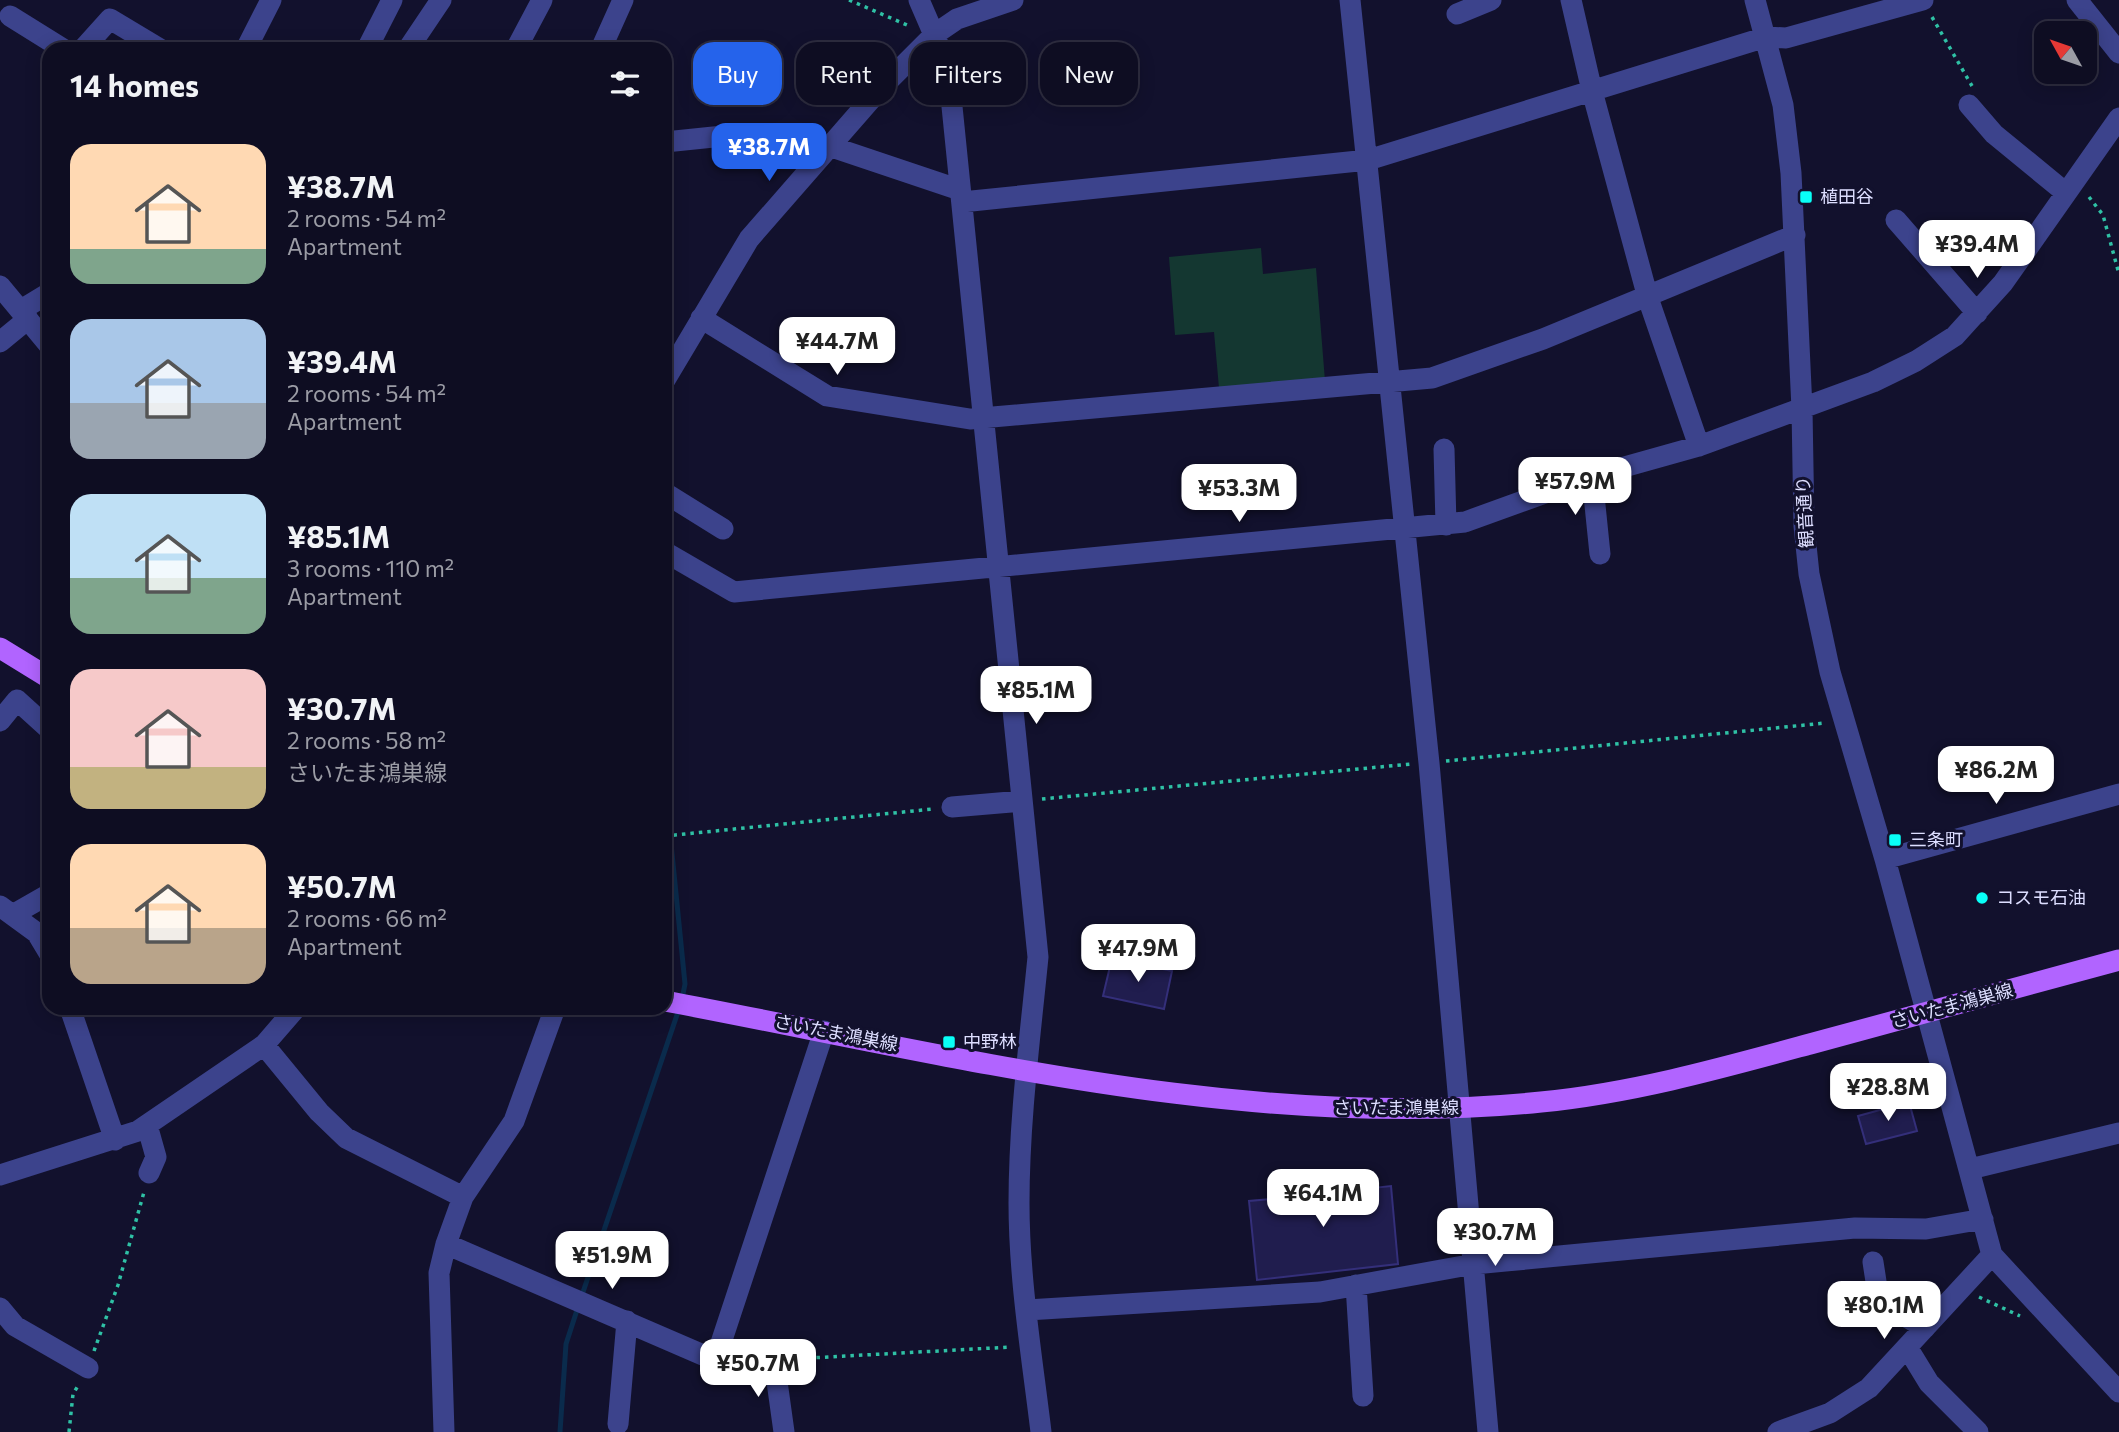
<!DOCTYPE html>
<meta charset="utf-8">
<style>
body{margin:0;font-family:Commissioner,"Noto Sans JP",sans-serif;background:#17162a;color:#f1f3f6;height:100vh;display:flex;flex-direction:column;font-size:26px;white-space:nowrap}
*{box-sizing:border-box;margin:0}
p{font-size:23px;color:#9b9ca5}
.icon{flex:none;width:38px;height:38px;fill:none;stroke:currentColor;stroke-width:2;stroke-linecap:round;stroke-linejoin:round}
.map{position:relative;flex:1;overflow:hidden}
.panel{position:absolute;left:42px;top:42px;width:630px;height:973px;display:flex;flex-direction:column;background:#0e0d22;border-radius:21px;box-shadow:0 4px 18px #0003,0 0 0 2px #2e2d40}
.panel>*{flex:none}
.banner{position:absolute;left:693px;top:42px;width:665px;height:63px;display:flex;gap:14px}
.needle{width:46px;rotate:310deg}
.buttons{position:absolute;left:2034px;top:21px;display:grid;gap:14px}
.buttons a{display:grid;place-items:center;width:63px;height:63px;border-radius:14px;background:#0e0d22;box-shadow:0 4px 18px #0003,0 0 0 2px #2e2d40;font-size:35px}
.price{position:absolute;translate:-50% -60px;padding:0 16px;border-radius:14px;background:#fff;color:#222;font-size:23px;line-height:46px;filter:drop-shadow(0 2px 4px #0008)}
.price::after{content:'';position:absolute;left:50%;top:42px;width:21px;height:16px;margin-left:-10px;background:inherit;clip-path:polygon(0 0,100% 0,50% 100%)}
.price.selected{background:#2563eb;color:#fff}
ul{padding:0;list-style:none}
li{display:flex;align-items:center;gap:21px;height:175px;padding:0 28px}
li span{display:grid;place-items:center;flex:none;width:196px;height:140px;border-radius:21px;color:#555}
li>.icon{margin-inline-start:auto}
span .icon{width:84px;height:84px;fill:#fffc;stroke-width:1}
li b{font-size:30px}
h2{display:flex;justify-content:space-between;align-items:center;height:84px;padding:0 28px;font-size:30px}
.tag{padding:0 24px;border-radius:21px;background:#0e0d22;box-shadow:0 4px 18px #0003,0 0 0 2px #2e2d40;font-size:24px;line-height:63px}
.tag.selected{background:#2563eb;color:#fff}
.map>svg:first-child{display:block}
.green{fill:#143731}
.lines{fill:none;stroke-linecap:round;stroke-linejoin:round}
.stream{stroke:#0a2b4c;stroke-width:5}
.building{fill:#201d4e;stroke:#342f7a;stroke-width:2}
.path{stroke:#2fc1a5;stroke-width:3.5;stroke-dasharray:3.5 5;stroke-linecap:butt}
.minor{stroke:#3c438c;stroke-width:21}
.major{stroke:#b164ff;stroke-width:21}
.poi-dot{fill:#09fff7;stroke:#12112d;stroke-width:2.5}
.labels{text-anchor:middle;stroke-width:6;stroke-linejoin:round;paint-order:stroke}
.poi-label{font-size:18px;fill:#dddeff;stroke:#12112d;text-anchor:start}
.street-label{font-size:18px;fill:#dddeff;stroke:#12112d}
</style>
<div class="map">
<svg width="2119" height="1432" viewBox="0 0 2119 1432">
<rect width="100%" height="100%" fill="#12112d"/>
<path class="green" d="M1261,248L1263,274L1316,268L1325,381L1219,388L1214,332L1175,335L1169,257Z"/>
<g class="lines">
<path class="stream" d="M665,606L669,569
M665,783L685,984L682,999
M581,1298L679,1009
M560,1432L566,1344L578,1307"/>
</g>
<path class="building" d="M1112,958L1172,971L1164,1009L1103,996Z
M1909,1102L1917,1131L1866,1144L1858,1116Z
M1363,1176L1364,1189L1391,1186L1398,1264L1257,1280L1249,1201L1271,1199L1270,1191L1293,1188V1183Z"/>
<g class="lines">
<path class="path" d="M849,0L907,25
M1932,17L1972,86
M2089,197L2103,215L2119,274
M1446,761L1825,723
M1042,799L1411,764
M665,836L933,809
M1979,1297L2020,1316
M94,1351L118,1285L144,1192
M791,1359L1011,1347
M69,1432L73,1394L79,1384"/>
<path class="minor" d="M919,0L948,67L1038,957C1030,1038 1019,1121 1019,1203C1019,1279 1032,1357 1041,1432
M1350,0L1429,763L1488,1432
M1571,0L1592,91L1648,298L1699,446
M1755,0L1783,105L1791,173L1802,409L1804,526L1809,574L1830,672L1885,859L1992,1255L2119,1392
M2077,0L2119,53
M1457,14L1491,0
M10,16L63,49
M83,49L110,19L160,49
M246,49L271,0
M367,49L392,0
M408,49L441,0
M516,49L542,0
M601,49L623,0
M1969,105L1994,134L2066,193
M665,142L733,135L829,146L960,190
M962,202L1368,160L1766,37L1786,38L1923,0
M1896,220L1977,313
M0,286L49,345
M21,310L49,293
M701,318L827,396L970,419L1432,378L1543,339L1795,235
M0,342L28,319
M665,380L749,239L879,90L935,34L957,19L1013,0
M1444,449L1446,525
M1592,476L1600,554
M665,493L723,529
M665,552L734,592L1465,522L1592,476L1699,446L1873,382L1916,361L1955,336L2003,283L2119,118
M0,721L17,700L49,729
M952,807L1022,801
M1885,859L2119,794
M0,906L37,933L49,953
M14,914L49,894
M70,1008L115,1140
M264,1045L319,1112L346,1138L463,1197
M147,1125L156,1157L149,1173
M1970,1169L2119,1133
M0,1175L138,1131L264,1045L296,1008
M446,1244L703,1355L726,1361L774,1360L784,1432
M1873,1262L1879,1301L1925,1328
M1356,1285L1363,1396
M0,1308L15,1326L88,1368
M1027,1310L1320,1292L1474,1264L1855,1228L1926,1229L1983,1219
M1907,1347L1929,1383L1978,1432
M716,1358L824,1031
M618,1424L627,1321
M444,1432L439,1273L446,1244L463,1197L514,1121L555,1008
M1778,1432L1830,1413L1869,1388L1992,1255"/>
<path class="major" d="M0,648L49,678
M665,1001C952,1055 1248,1132 1541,1102C1633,1093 1722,1068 1810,1044C1913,1016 2016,988 2119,960"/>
</g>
<g class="poi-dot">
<rect x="1799" y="190" width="14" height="14" rx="3.5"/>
<rect x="1888" y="833" width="14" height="14" rx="3.5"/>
<circle cx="1982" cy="898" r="7"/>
<rect x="942" y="1035" width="14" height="14" rx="3.5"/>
</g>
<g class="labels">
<g class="poi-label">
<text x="1820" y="203">植田谷</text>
<text x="1909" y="846">三条町</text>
<text x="1996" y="904">コスモ石油</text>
<text x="963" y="1048">中野林</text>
</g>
<g class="street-label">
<text transform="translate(1805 512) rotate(-93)" y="6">観音通り</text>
<text transform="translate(1952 1006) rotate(-15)" y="6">さいたま鴻巣線</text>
<text transform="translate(836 1033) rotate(11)" y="6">さいたま鴻巣線</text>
<text x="1396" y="1114">さいたま鴻巣線</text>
</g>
</g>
</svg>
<div class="buttons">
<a><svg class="needle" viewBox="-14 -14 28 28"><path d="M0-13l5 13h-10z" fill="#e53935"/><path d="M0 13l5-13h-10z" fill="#9b9ca5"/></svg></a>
</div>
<b class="price selected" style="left:769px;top:183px">¥38.7M</b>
<b class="price" style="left:1977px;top:280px">¥39.4M</b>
<b class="price" style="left:837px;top:377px">¥44.7M</b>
<b class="price" style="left:1575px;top:517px">¥57.9M</b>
<b class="price" style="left:1239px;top:524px">¥53.3M</b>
<b class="price" style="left:1036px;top:726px">¥85.1M</b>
<b class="price" style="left:1996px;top:806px">¥86.2M</b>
<b class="price" style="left:1138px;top:984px">¥47.9M</b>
<b class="price" style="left:1888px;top:1123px">¥28.8M</b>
<b class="price" style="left:1323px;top:1229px">¥64.1M</b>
<b class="price" style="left:1495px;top:1268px">¥30.7M</b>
<b class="price" style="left:612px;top:1291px">¥51.9M</b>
<b class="price" style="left:1884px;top:1341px">¥80.1M</b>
<b class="price" style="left:758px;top:1399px">¥50.7M</b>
<div class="banner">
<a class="tag selected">Buy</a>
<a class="tag">Rent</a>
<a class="tag">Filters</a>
<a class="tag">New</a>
</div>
<section class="panel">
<h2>14 homes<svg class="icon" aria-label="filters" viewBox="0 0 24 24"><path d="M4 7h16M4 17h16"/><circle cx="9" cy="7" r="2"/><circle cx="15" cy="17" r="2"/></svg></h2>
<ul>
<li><span style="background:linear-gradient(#ffd9b3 75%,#7fa58c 0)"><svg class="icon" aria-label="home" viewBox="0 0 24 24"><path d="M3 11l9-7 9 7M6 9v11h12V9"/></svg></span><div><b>¥38.7M</b><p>2 rooms · 54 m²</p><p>Apartment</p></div></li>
<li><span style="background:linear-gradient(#a9c7e8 60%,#9aa5b1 0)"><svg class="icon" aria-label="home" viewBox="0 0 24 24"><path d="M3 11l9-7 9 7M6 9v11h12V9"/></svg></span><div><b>¥39.4M</b><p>2 rooms · 54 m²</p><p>Apartment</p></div></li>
<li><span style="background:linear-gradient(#bfe0f5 60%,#7fa58c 0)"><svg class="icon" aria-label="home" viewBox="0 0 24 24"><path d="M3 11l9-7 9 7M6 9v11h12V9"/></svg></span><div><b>¥85.1M</b><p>3 rooms · 110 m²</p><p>Apartment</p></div></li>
<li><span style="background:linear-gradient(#f6c9c9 70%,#c2b280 0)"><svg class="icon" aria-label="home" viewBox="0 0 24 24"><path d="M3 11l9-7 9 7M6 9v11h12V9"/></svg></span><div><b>¥30.7M</b><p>2 rooms · 58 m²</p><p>さいたま鴻巣線</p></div></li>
<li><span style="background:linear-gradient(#ffd9b3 60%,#b9a48a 0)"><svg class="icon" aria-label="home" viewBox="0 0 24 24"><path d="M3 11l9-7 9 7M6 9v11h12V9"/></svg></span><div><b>¥50.7M</b><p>2 rooms · 66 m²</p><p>Apartment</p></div></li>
</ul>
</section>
</div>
